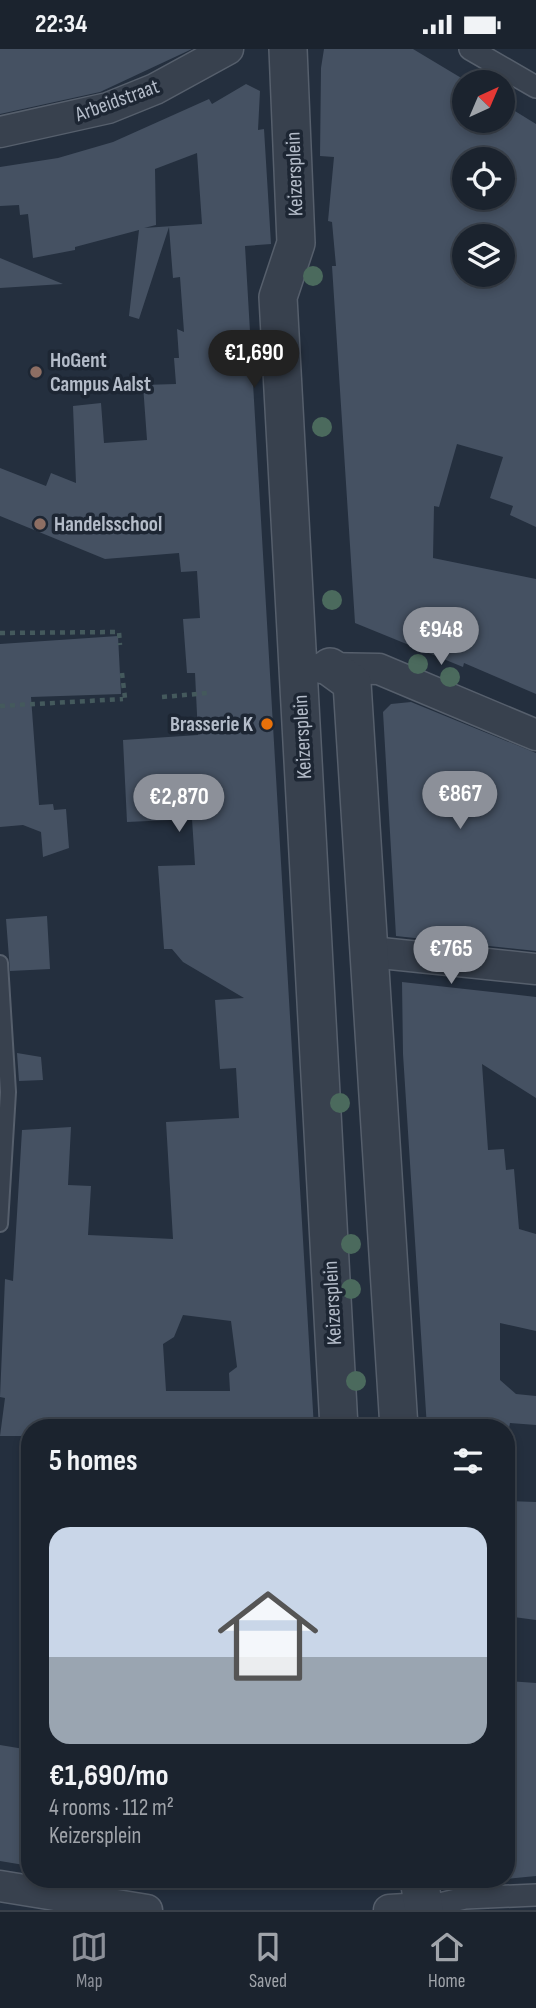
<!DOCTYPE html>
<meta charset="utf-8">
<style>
body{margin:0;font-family:"Sofia Sans Condensed",sans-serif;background:#282f3a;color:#f1f3f6;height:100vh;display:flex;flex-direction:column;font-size:26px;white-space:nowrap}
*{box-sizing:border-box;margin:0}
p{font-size:23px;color:#a0a4aa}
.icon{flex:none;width:38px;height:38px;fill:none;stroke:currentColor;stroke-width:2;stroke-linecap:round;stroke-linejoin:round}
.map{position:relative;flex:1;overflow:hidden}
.side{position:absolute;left:21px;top:1370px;width:494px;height:469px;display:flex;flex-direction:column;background:#1b232e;border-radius:28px;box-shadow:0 4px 10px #0003,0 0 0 2px #39404a}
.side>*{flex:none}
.needle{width:46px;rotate:44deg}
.controls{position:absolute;left:452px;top:21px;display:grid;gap:14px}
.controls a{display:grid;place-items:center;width:63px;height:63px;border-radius:50%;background:#1b232e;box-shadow:0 4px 10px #0003,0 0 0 2px #39404a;font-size:35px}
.price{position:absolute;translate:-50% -60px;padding:0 16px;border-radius:24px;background:#8c9099;color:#fff;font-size:23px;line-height:46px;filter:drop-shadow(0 2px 4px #0008)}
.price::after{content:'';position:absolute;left:50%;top:42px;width:21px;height:16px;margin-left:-10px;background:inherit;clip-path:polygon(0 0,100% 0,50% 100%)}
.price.on{background:#222;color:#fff}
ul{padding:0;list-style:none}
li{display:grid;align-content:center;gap:14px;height:371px;padding:0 28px}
li span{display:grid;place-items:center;height:217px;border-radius:21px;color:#555}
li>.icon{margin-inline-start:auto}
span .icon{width:126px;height:126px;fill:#fffc;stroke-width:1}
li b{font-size:30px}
h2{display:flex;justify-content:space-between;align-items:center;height:84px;padding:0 28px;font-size:30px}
.status{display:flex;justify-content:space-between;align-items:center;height:49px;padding:0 35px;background:#1b232e;direction:ltr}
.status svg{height:19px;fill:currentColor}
.menu{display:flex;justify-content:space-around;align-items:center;height:98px;border-top:2px solid #39404a;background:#1b232e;font-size:19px;color:#a0a4aa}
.menu a{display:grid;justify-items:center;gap:4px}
.menu .on{color:#8c9099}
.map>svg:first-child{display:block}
.building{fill:#455162;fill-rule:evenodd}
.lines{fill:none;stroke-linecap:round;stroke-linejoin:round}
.service-casing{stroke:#565f6c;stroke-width:18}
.pedestrian-casing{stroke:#565f6c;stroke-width:24}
.minor-casing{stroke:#565f6c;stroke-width:33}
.tertiary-casing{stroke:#565f6c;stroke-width:40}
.path{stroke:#44595c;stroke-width:4.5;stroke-dasharray:5 5;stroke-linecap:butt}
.service{stroke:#38414e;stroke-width:14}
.pedestrian{stroke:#38414e;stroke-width:21}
.minor{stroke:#38414e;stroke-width:30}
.tertiary{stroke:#38414e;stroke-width:37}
.tree{fill:#4b6a5d}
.education-dot{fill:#8d6e63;stroke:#1d2633;stroke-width:2.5}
.food-dot{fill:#e8710a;stroke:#1d2633;stroke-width:2.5}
.labels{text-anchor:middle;stroke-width:7;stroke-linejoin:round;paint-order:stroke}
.street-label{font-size:21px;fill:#b4bcc9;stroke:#1d2633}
.poi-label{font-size:21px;font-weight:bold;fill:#b4bcc9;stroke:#1d2633;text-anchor:start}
</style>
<div class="status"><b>22:34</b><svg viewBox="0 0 49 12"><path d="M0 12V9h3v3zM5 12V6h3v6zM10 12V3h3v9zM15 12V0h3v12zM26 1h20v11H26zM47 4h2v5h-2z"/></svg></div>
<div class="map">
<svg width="536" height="1861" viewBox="0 0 536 1861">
<rect width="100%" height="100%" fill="#242f3e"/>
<path class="building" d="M0,0H192L100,43L0,65Z
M324,0H413L468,33H464V72H502V54L536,75V478L510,466L513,457L490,449L503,408L457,395L439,458L434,457L433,509L536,530V645L464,614L463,618L355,574L332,217H336L332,173L328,172L334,108L320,107L321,19ZM464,110H502V149H464ZM464,187H502V226H464Z
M246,35L260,42L258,81L264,80L271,195L245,197L314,1379H30V1387H0L5,1349L0,1348L5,1230L13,1232L22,1081L71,1078L68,1136L91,1137L88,1186L173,1190L166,1073L239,1069L236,1019L220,1020L215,951L244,949L183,913L172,900H164L158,817L195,816L192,770L127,773L123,691L198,686L195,624H187L183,570L200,569L197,522L181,523L179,504L105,510L0,467V419L46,437L51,424L76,434L73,357L101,354L104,394L147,391L143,336L176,335L174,309H179L177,280L184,283L180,228L173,229L169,178L139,270L129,267L139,181L75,198V201L33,209L28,165L20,166L19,156L0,157V118L58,109L113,93L209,50L212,55ZM197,104L202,175L144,179L156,176L155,120ZM183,1266L231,1272L237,1318L229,1324L230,1342H166L163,1295L174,1288Z
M0,209L63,235L0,239Z
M118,587L121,645L31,648L39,756L53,755L54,761L66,760L69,799L43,808L41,783L23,776L0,778V595Z
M411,653L536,704V902L396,887L383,663L391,655Z
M47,867L50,920L10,922L6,870Z
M402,933L536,948V1049L482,1015L488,1101L504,1100L506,1121L514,1120L519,1180L536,1185V1282L500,1274V1331L516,1345L536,1347V1376L510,1374L509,1379H427L403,1005Z
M17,1004L41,1008L43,1031L19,1032Z
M506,1452L536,1453V1571L506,1567Z
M508,1632L536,1634V1827L506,1830Z
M0,1696L30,1701V1817L0,1812Z"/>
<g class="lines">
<g class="service-casing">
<path id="service" d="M0,914L8,1043L0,1175"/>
</g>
<g class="pedestrian-casing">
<path id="pedestrian" d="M470,0L536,38
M423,1859L465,1849L536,1846"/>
</g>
<g class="minor-casing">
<path id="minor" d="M0,83L108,59L155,40L228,0
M322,619L379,620L536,686
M371,903L536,920
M0,1837L147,1861
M389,1861L423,1859"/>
</g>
<g class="tertiary-casing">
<path id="tertiary" d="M288,0L296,194L278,248L339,1379
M330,618L352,634L399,1379
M419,1830L424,1861"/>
</g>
<path class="path" d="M0,584L119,583L120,596
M122,624L125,649
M162,648L208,644
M0,657L123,650"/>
<use href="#service" class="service"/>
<use href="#pedestrian" class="pedestrian"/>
<use href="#minor" class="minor"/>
<use href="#tertiary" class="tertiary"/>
</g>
<g class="tree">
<circle cx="313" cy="227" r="10"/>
<circle cx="322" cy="378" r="10"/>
<circle cx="332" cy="551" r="10"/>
<circle cx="418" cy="615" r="10"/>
<circle cx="450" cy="628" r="10"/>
<circle cx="340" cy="1054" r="10"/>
<circle cx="351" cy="1195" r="10"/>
<circle cx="351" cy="1240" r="10"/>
<circle cx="356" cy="1332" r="10"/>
</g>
<g class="education-dot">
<circle cx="36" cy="323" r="7"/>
<circle cx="40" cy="475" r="7"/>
</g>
<circle class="food-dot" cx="267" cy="675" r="7"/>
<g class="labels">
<g class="street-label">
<text transform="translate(117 51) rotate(-20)" y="7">Arbeidstraat</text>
<text transform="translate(294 125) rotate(-92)" y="7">Keizersplein</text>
<text transform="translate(302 688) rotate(-93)" y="7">Keizersplein</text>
<text transform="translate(332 1254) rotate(-93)" y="7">Keizersplein</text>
</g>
<g class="poi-label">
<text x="50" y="318">HoGent<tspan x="50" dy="24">Campus Aalst</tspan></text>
<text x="54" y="482">Handelsschool</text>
<text x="253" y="682" text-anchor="end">Brasserie K</text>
</g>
</g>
</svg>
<div class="controls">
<a><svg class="needle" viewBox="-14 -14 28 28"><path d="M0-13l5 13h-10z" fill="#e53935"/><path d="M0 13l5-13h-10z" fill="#a0a4aa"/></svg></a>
<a><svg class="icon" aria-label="locate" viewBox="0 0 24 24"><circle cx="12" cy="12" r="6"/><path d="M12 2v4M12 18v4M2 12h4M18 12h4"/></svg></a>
<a><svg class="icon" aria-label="layers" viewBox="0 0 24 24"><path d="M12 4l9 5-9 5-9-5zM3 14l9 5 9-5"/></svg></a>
</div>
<b class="price on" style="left:254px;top:341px">€1,690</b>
<b class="price" style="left:441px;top:618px">€948</b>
<b class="price" style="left:460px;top:782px">€867</b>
<b class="price" style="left:179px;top:785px">€2,870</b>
<b class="price" style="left:451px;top:937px">€765</b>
<section class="side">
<h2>5 homes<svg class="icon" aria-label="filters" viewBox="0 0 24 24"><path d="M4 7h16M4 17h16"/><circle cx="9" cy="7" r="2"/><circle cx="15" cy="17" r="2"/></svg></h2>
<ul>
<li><span style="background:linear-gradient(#c9d6e8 60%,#9aa5b1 0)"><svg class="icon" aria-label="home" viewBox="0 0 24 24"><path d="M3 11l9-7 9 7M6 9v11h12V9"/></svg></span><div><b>€1,690/mo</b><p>4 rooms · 112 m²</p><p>Keizersplein</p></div></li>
</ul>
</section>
</div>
<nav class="menu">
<a class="on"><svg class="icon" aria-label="map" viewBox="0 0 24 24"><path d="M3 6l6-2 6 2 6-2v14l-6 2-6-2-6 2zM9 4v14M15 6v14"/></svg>Map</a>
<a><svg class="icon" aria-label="saved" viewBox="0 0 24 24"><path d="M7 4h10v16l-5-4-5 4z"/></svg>Saved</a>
<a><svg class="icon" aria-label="home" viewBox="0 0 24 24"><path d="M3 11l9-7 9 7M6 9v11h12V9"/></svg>Home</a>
</nav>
